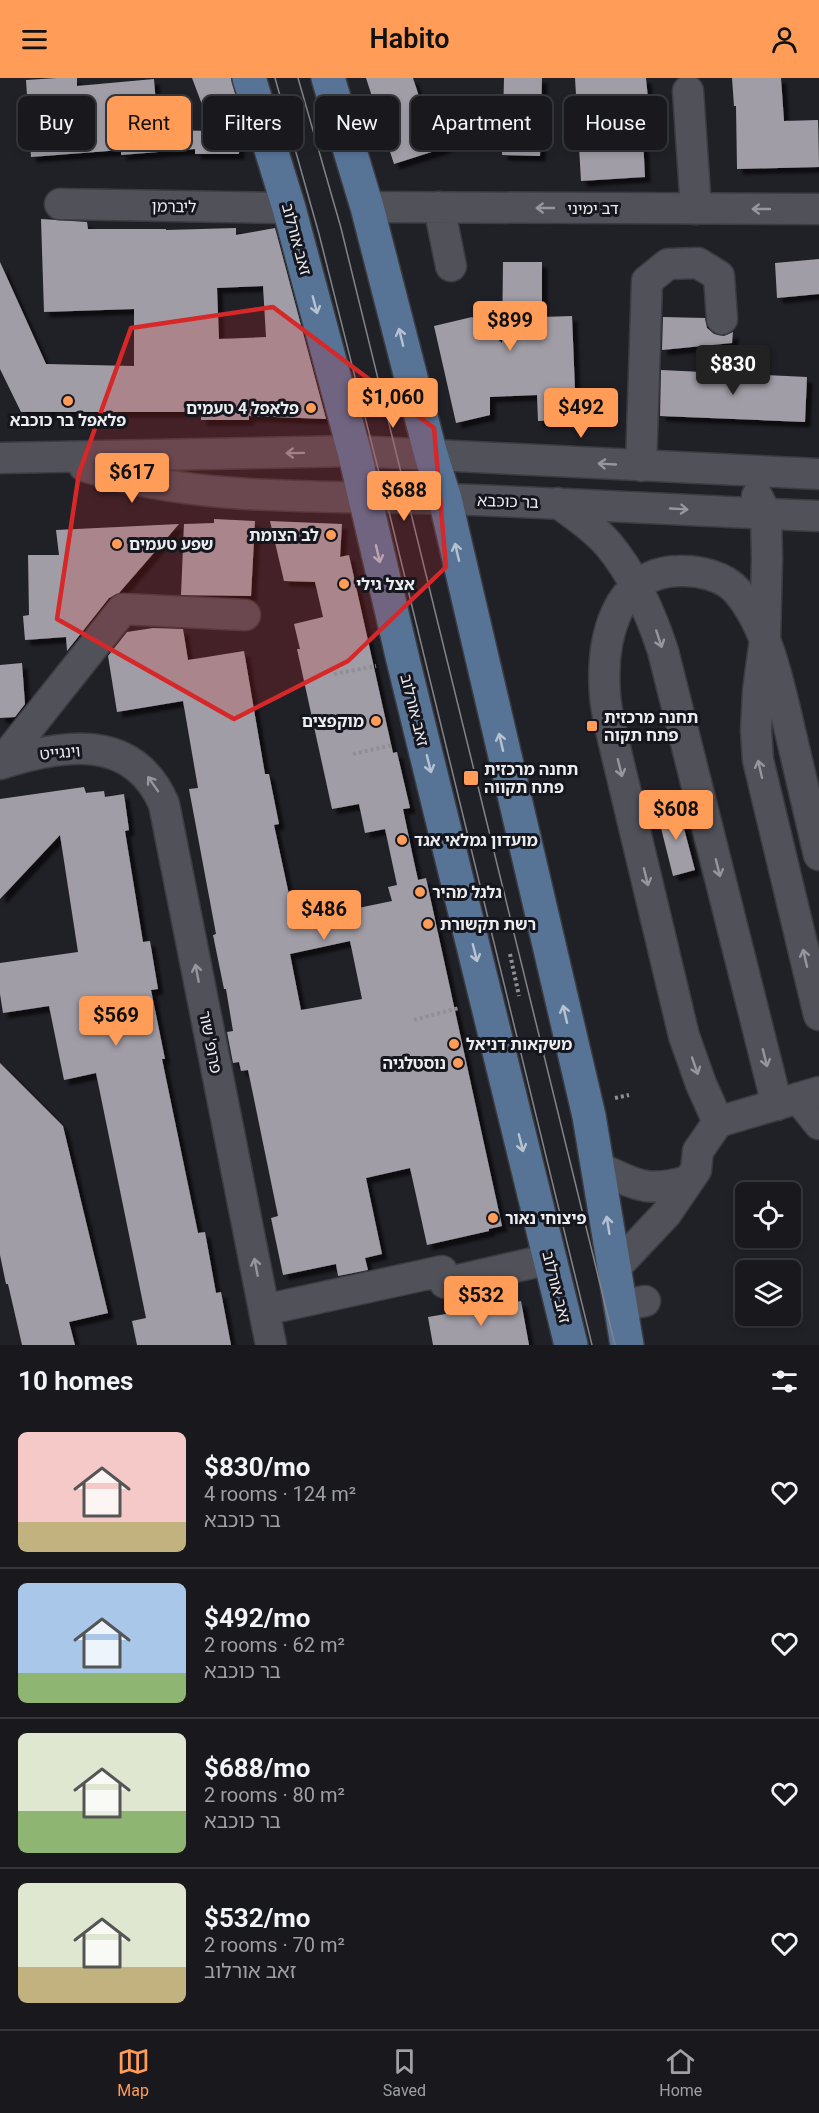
<!DOCTYPE html>
<meta charset="utf-8">
<style>
body{margin:0;font-family:Roboto,"Noto Sans Hebrew",sans-serif;background:#25252a;color:#f1f3f6;height:100vh;display:flex;flex-direction:column;font-size:22px;white-space:nowrap}
*{box-sizing:border-box;margin:0}
p{font-size:20px;color:#9fa0a4}
.icon{flex:none;width:33px;height:33px;fill:none;stroke:currentColor;stroke-width:2;stroke-linecap:round;stroke-linejoin:round}
.map{position:relative;height:1267px;overflow:hidden}
.details{display:flex;flex-direction:column;background:#18181d;flex:1}
.details>*{flex:none}
.top-card{position:absolute;left:18px;top:18px;width:783px;height:54px;display:flex;gap:12px}
.tools{position:absolute;left:735px;top:1104px;display:grid;gap:12px}
.tools a{display:grid;place-items:center;width:66px;height:66px;border-radius:9px;background:#18181d;box-shadow:0 3px 9px #0003,0 0 0 2px #36373b;font-size:30px}
.price{position:absolute;translate:-50% -51px;padding:0 14px;border-radius:6px;background:#fe9c58;color:#111;font-size:20px;line-height:39px;filter:drop-shadow(0 2px 3px #0008)}
.price::after{content:'';position:absolute;left:50%;top:36px;width:18px;height:14px;margin-left:-9px;background:inherit;clip-path:polygon(0 0,100% 0,50% 100%)}
.price.active{background:#222;color:#fff}
ul{padding:0;list-style:none}
li{display:flex;align-items:center;gap:18px;height:150px;padding:0 18px}
li+li{border-top:2px solid #36373b}
li span{display:grid;place-items:center;flex:none;width:168px;height:120px;border-radius:9px;color:#555}
li>.icon{margin-inline-start:auto}
span .icon{width:72px;height:72px;fill:#fffc;stroke-width:1}
li b{font-size:26px}
h2{display:flex;justify-content:space-between;align-items:center;height:72px;padding:0 18px;font-size:26px}
.chip{padding:0 21px;border-radius:9px;background:#18181d;box-shadow:0 3px 9px #0003,0 0 0 2px #36373b;font-size:21px;line-height:54px}
.chip.active{background:#fe9c58;color:#111}
header{display:flex;justify-content:space-between;align-items:center;height:78px;padding:0 18px;background:#fe9c58;color:#111;font-size:27px;font-weight:600}
.tabs{display:flex;justify-content:space-around;align-items:center;height:84px;border-top:2px solid #36373b;background:#18181d;font-size:16px;color:#9fa0a4}
.tabs a{display:grid;justify-items:center;gap:3px}
.tabs .active{color:#fe9c58}
.map>svg:first-child{display:block}
.building{fill:#a19da6;fill-rule:evenodd;filter:url(#shadow)}
.lines{fill:none;stroke-linecap:round;stroke-linejoin:round}
.minor-casing{stroke:#3b3c41;stroke-width:33}
.major-casing{stroke:#3b3c41;stroke-width:36}
.path{stroke:#8f8f95;stroke-width:4;stroke-dasharray:3 3;stroke-linecap:butt}
.minor{stroke:#505159;stroke-width:30}
.major{stroke:#577497;stroke-width:33}
.tram{stroke:#838489;stroke-width:1.5}
.oneway{stroke:#96979d}
.oneway2{stroke:#b7c2d1}
.marked{fill:#d62828;fill-opacity:0.2;stroke:#d62828;stroke-width:4.5;stroke-linejoin:round}
.poi-dot{fill:#fe9c58;stroke:#16171e;stroke-width:2}
.labels{text-anchor:middle;stroke-width:6;stroke-linejoin:round;paint-order:stroke}
.street-label{font-size:16px;fill:#ebecf0;stroke:#16171e}
.poi-label{font-size:16px;font-weight:bold;fill:#ebecf0;stroke:#16171e;text-anchor:start}
</style>
<header><svg class="icon" aria-label="menu" viewBox="0 0 24 24"><path d="M4 6h16M4 12h16M4 18h16"/></svg>Habito<svg class="icon" aria-label="person" viewBox="0 0 24 24"><circle cx="12" cy="8" r="4"/><path d="M4 21q1-7 8-7t8 7"/></svg></header>
<div class="map">
<svg width="819" height="1267" viewBox="0 0 819 1267">
<defs>
<filter id="shadow"><feDropShadow dx="5.5" dy="5.5" stdDeviation="1.5" flood-color="#0009"/></filter>
</defs>
<rect width="100%" height="100%" fill="#202027"/>
<path class="building" d="M57,0H77V8L154,1L158,52L212,53L192,0H231L240,33L239,76H195V71L121,77V72L31,79L26,2Z
M366,0H413L427,43L437,40L447,69L394,86Z
M504,0H542L540,78L502,77Z
M575,0H646L648,21H641L645,99L581,103Z
M732,0H781L784,43L818,42L819,89L737,91L736,28H734Z
M41,141L87,144L88,151H166V152L236,150V157L275,150L326,341L249,338V342H201V334H21L0,291V184L46,286L134,288V231L44,234ZM263,208L266,259L219,261L217,210Z
M819,181V216L777,220L775,185Z
M503,184H542V239L572,238L575,312L564,313L565,342L538,343L537,317L490,319V337L456,345L434,248L472,239L502,265Z
M663,239L705,240L707,250L714,256L724,258L733,254L732,265L662,272Z
M661,292L807,299L805,344L660,338Z
M214,441L255,443L251,518L181,517L184,446L214,445Z
M270,443L342,446L340,479L349,477L393,675L397,674L410,730L403,731L413,779L418,802L426,800L502,1148L489,1151V1153L427,1167L410,1090L366,1100L382,1176L365,1180L368,1192L338,1198L336,1186L283,1197L271,1140L278,1138L248,992L241,993L239,984L233,985L227,954L233,953L226,911H224L213,857L216,856L189,711L198,710L183,623L117,634L108,578L127,554L153,550L183,551L188,582L244,573L265,696H269L279,746L274,747L294,840L310,837V840L392,823L388,809L397,807L385,751L365,755L359,726L332,731L297,571H300L294,546L323,539L315,504L284,503ZM350,863L362,921L301,932L290,876Z
M179,446L119,515L109,520L67,573L66,559L25,562L23,538L29,537L28,477H59L56,452Z
M22,585L25,626L15,639L0,640V587Z
M84,709L86,715L104,713L105,719L124,716L129,752L125,753L143,864L150,863L158,911L151,912L165,981H162L198,1155L205,1154L216,1215L221,1214L231,1267H137L132,1243L146,1240L96,995L64,1002L49,928L3,935L0,916V885L78,874L60,757L0,821V721Z
M678,728L695,792L673,798L657,734Z
M0,985L63,1048L108,1235L69,1244L75,1267H22L8,1206H6L0,1177Z
M521,1223L529,1267H433L428,1239Z"/>
<g class="lines">
<g class="minor-casing">
<path id="minor" d="M688,13L696,131
M60,126L289,130
M367,129L819,131
M439,129L451,188
M0,380L354,373L819,396
M84,388C200,425 323,417 443,421C569,425 694,433 819,438
M641,388L647,203L668,186L698,185L719,198L722,241
M757,418L766,436L767,481L765,561L758,613L756,653L758,682L819,937
M558,425C575,437 594,450 608,466C634,497 651,536 663,573L777,1027
M0,686C62,666 133,654 164,726L271,1267
M0,686L123,531L245,537
M798,1020L819,1046
M718,1044L701,1006L684,958L613,661C610,647 606,632 605,617C601,564 614,494 679,493C698,492 724,498 737,513C769,550 780,611 791,657C800,697 810,737 819,777
M598,1089C636,1107 646,1115 688,1103
M615,1190L666,1136L696,1092L698,1073L718,1044L819,1014
M621,1228L645,1223
M264,1232L442,1193L445,1205L550,1181"/>
</g>
<g class="major-casing">
<path id="major" d="M249,0L289,130L354,373L403,582L571,1267
M328,0L367,129L431,377L445,421L589,1038L627,1267"/>
</g>
<path class="path" d="M334,596L376,588
M353,676L393,667
M510,876L519,918
M414,942L459,930
M615,1020L629,1017"/>
<use href="#minor" class="minor"/>
<use href="#major" class="major"/>
<path class="tram" d="M275,0L319,156L391,442L592,1267
M298,0L341,150L615,1267"/>
</g>
<defs><path id="oneway-shaft" d="M-6 0H5M1.5-3L5.5 0L1.5 3" fill="none" stroke-width="1.6" stroke-linecap="round" stroke-linejoin="round" transform="scale(1.5)"/></defs>
<g class="oneway">
<use href="#oneway-shaft" transform="translate(545 130) rotate(-180)"/>
<use href="#oneway-shaft" transform="translate(761 131) rotate(-180)"/>
<use href="#oneway-shaft" transform="translate(295 375) rotate(179)"/>
<use href="#oneway-shaft" transform="translate(607 386) rotate(-177)"/>
<use href="#oneway-shaft" transform="translate(679 431) rotate(3)"/>
<use href="#oneway-shaft" transform="translate(659 561) rotate(72)"/>
<use href="#oneway-shaft" transform="translate(620 690) rotate(76)"/>
<use href="#oneway-shaft" transform="translate(760 691) rotate(-103)"/>
<use href="#oneway-shaft" transform="translate(153 706) rotate(-125)"/>
<use href="#oneway-shaft" transform="translate(718 790) rotate(76)"/>
<use href="#oneway-shaft" transform="translate(646 799) rotate(76)"/>
<use href="#oneway-shaft" transform="translate(805 880) rotate(-103)"/>
<use href="#oneway-shaft" transform="translate(197 895) rotate(-101)"/>
<use href="#oneway-shaft" transform="translate(765 980) rotate(76)"/>
<use href="#oneway-shaft" transform="translate(695 988) rotate(71)"/>
<use href="#oneway-shaft" transform="translate(256 1189) rotate(-101)"/>
</g>
<g class="oneway2">
<use href="#oneway-shaft" transform="translate(315 227) rotate(75)"/>
<use href="#oneway-shaft" transform="translate(401 259) rotate(-104)"/>
<use href="#oneway-shaft" transform="translate(457 474) rotate(-103)"/>
<use href="#oneway-shaft" transform="translate(378 476) rotate(77)"/>
<use href="#oneway-shaft" transform="translate(501 664) rotate(-103)"/>
<use href="#oneway-shaft" transform="translate(429 686) rotate(76)"/>
<use href="#oneway-shaft" transform="translate(475 875) rotate(76)"/>
<use href="#oneway-shaft" transform="translate(565 936) rotate(-103)"/>
<use href="#oneway-shaft" transform="translate(521 1065) rotate(76)"/>
<use href="#oneway-shaft" transform="translate(608 1147) rotate(-99)"/>
</g>
<path class="marked" d="M273,229L434,350L446,489L348,583L234,641L57,541L79,395L131,250Z"/>
<g class="poi-dot">
<circle cx="68" cy="323" r="6"/>
<circle cx="311" cy="330" r="6"/>
<circle cx="331" cy="457" r="6"/>
<circle cx="117" cy="466" r="6"/>
<circle cx="344" cy="506" r="6"/>
<circle cx="376" cy="643" r="6"/>
<rect x="586" y="642" width="12" height="12" rx="3"/>
<rect x="463" y="692" width="16" height="16" rx="3"/>
<circle cx="402" cy="762" r="6"/>
<circle cx="420" cy="814" r="6"/>
<circle cx="428" cy="846" r="6"/>
<circle cx="454" cy="966" r="6"/>
<circle cx="458" cy="985" r="6"/>
<circle cx="493" cy="1140" r="6"/>
</g>
<g class="labels">
<g class="street-label">
<text transform="translate(174 128) rotate(1)" y="6">ליברמן</text>
<text x="593" y="136">דב ימיני</text>
<text transform="translate(297 161) rotate(75)" y="6">זאב אורלוב</text>
<text transform="translate(508 423) rotate(2)" y="6">בר כוכבא</text>
<text transform="translate(415 632) rotate(76)" y="6">זאב אורלוב</text>
<text transform="translate(60 674) rotate(-5)" y="6">וינגייט</text>
<text transform="translate(211 964) rotate(79)" y="6">פרופ' שור</text>
<text transform="translate(557 1209) rotate(76)" y="6">זאב אורלוב</text>
</g>
<g class="poi-label">
<text x="299" y="336" text-anchor="end">פלאפל 4 טעמים</text>
<text x="68" y="348" text-anchor="middle">פלאפל בר כוכבא</text>
<text x="319" y="463" text-anchor="end">לב הצומת</text>
<text x="129" y="472">שפע טעמים</text>
<text x="356" y="512">אצל גילי</text>
<text x="604" y="645">תחנה מרכזית<tspan x="604" dy="18">פתח תקוה</tspan></text>
<text x="364" y="649" text-anchor="end">מוקפצים</text>
<text x="484" y="697">תחנה מרכזית<tspan x="484" dy="18">פתח תקווה</tspan></text>
<text x="414" y="768">מועדון גמלאי אגד</text>
<text x="432" y="820">גלגל מהיר</text>
<text x="440" y="852">רשת תקשורת</text>
<text x="466" y="972">משקאות דניאל</text>
<text x="446" y="991" text-anchor="end">נוסטלגיה</text>
<text x="505" y="1146">פיצוחי נאור</text>
</g>
</g>
</svg>
<div class="tools">
<a><svg class="icon" aria-label="locate" viewBox="0 0 24 24"><circle cx="12" cy="12" r="6"/><path d="M12 2v4M12 18v4M2 12h4M18 12h4"/></svg></a>
<a><svg class="icon" aria-label="layers" viewBox="0 0 24 24"><path d="M12 4l9 5-9 5-9-5zM3 14l9 5 9-5"/></svg></a>
</div>
<b class="price" style="left:510px;top:274px">$899</b>
<b class="price active" style="left:733px;top:318px">$830</b>
<b class="price" style="left:393px;top:351px">$1,060</b>
<b class="price" style="left:581px;top:361px">$492</b>
<b class="price" style="left:132px;top:426px">$617</b>
<b class="price" style="left:404px;top:444px">$688</b>
<b class="price" style="left:676px;top:763px">$608</b>
<b class="price" style="left:324px;top:863px">$486</b>
<b class="price" style="left:116px;top:969px">$569</b>
<b class="price" style="left:481px;top:1249px">$532</b>
<div class="top-card">
<a class="chip">Buy</a>
<a class="chip active">Rent</a>
<a class="chip">Filters</a>
<a class="chip">New</a>
<a class="chip">Apartment</a>
<a class="chip">House</a>
</div>
</div>
<section class="details">
<h2>10 homes<svg class="icon" aria-label="filters" viewBox="0 0 24 24"><path d="M4 7h16M4 17h16"/><circle cx="9" cy="7" r="2"/><circle cx="15" cy="17" r="2"/></svg></h2>
<ul>
<li><span style="background:linear-gradient(#f6c9c9 75%,#c2b280 0)"><svg class="icon" aria-label="home" viewBox="0 0 24 24"><path d="M3 11l9-7 9 7M6 9v11h12V9"/></svg></span><div><b>$830/mo</b><p>4 rooms · 124 m²</p><p>בר כוכבא</p></div><svg class="icon" aria-label="heart" viewBox="0 0 24 24"><path d="M12 20l-8-8c-3-5 5-10 8-4 3-6 11-1 8 4z"/></svg></li>
<li><span style="background:linear-gradient(#a9c7e8 75%,#8fb573 0)"><svg class="icon" aria-label="home" viewBox="0 0 24 24"><path d="M3 11l9-7 9 7M6 9v11h12V9"/></svg></span><div><b>$492/mo</b><p>2 rooms · 62 m²</p><p>בר כוכבא</p></div><svg class="icon" aria-label="heart" viewBox="0 0 24 24"><path d="M12 20l-8-8c-3-5 5-10 8-4 3-6 11-1 8 4z"/></svg></li>
<li><span style="background:linear-gradient(#dfe7d0 65%,#8fb573 0)"><svg class="icon" aria-label="home" viewBox="0 0 24 24"><path d="M3 11l9-7 9 7M6 9v11h12V9"/></svg></span><div><b>$688/mo</b><p>2 rooms · 80 m²</p><p>בר כוכבא</p></div><svg class="icon" aria-label="heart" viewBox="0 0 24 24"><path d="M12 20l-8-8c-3-5 5-10 8-4 3-6 11-1 8 4z"/></svg></li>
<li><span style="background:linear-gradient(#dfe7d0 70%,#c2b280 0)"><svg class="icon" aria-label="home" viewBox="0 0 24 24"><path d="M3 11l9-7 9 7M6 9v11h12V9"/></svg></span><div><b>$532/mo</b><p>2 rooms · 70 m²</p><p>זאב אורלוב</p></div><svg class="icon" aria-label="heart" viewBox="0 0 24 24"><path d="M12 20l-8-8c-3-5 5-10 8-4 3-6 11-1 8 4z"/></svg></li>
</ul>
</section>
<nav class="tabs">
<a class="active"><svg class="icon" aria-label="map" viewBox="0 0 24 24"><path d="M3 6l6-2 6 2 6-2v14l-6 2-6-2-6 2zM9 4v14M15 6v14"/></svg>Map</a>
<a><svg class="icon" aria-label="saved" viewBox="0 0 24 24"><path d="M7 4h10v16l-5-4-5 4z"/></svg>Saved</a>
<a><svg class="icon" aria-label="home" viewBox="0 0 24 24"><path d="M3 11l9-7 9 7M6 9v11h12V9"/></svg>Home</a>
</nav>
